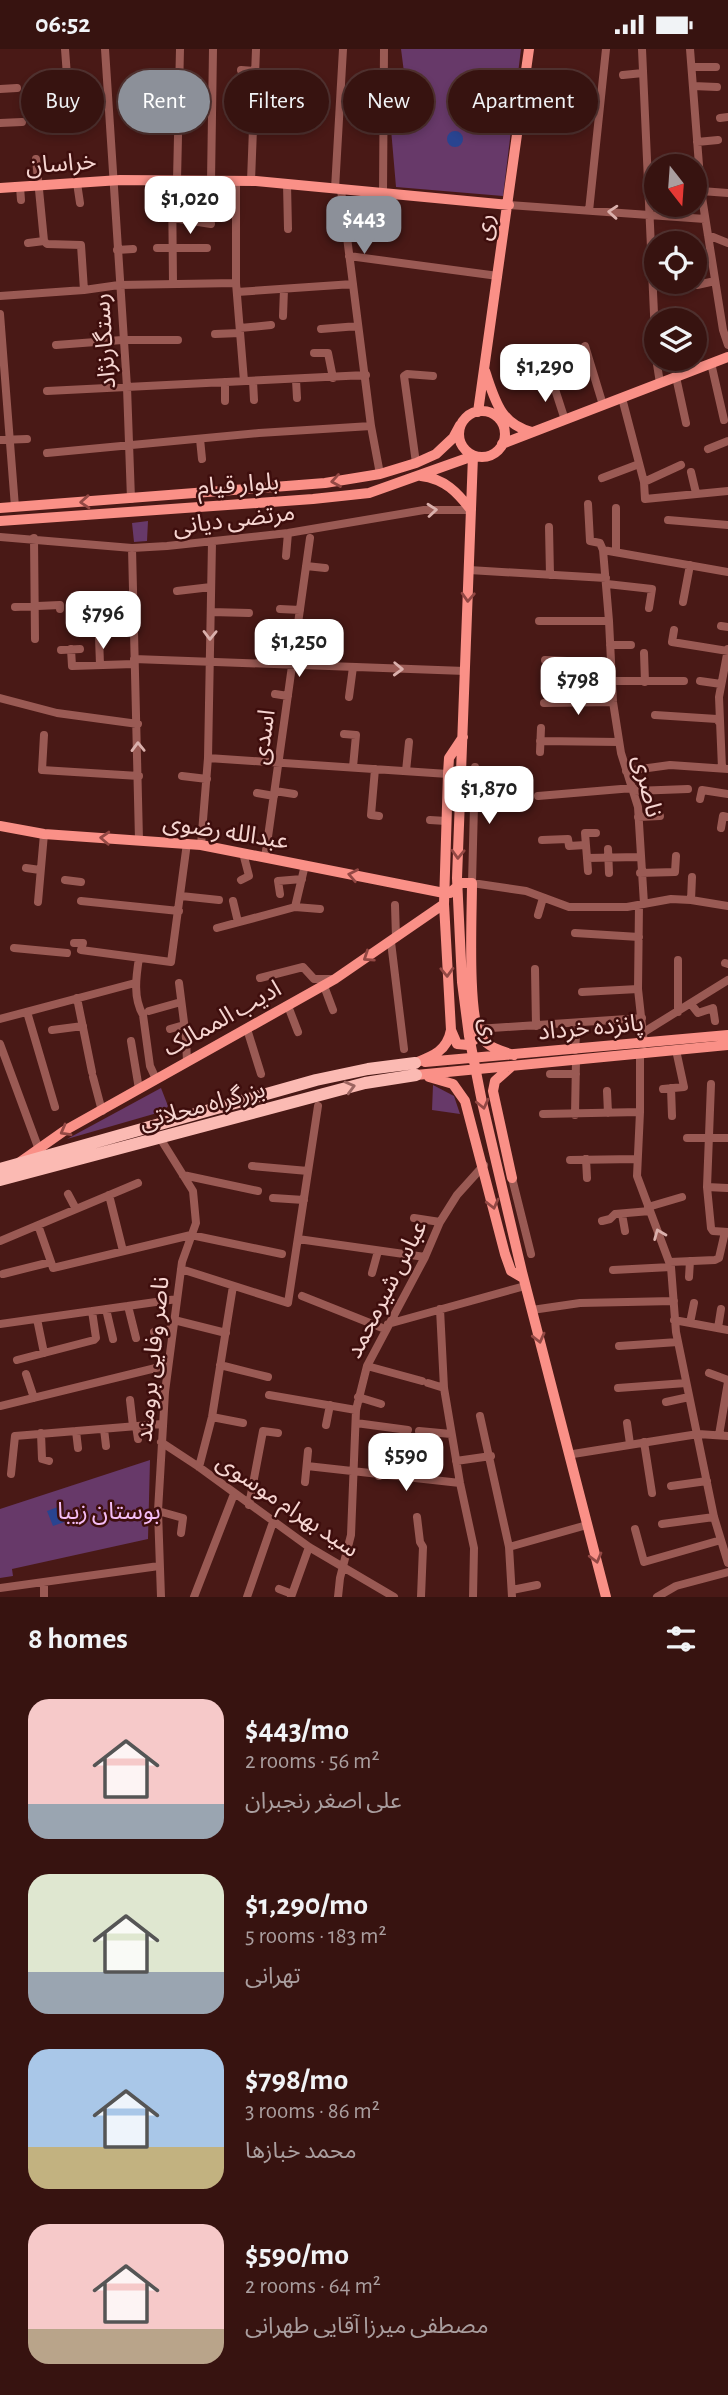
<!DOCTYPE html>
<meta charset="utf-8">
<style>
body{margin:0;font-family:"Alegreya Sans","Noto Sans Arabic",sans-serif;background:#42201e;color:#f1f3f6;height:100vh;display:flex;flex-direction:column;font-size:26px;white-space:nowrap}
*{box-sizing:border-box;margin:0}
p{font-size:23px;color:#aa9e9f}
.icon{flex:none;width:38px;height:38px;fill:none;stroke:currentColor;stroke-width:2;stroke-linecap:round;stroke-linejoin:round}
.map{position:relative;height:1548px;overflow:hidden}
.sheet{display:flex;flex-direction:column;background:#371310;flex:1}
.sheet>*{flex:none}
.top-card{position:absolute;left:21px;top:21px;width:686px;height:63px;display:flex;gap:14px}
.needle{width:46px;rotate:163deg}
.controls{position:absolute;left:644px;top:105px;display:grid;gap:14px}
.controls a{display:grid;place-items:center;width:63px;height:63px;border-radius:50%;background:#371310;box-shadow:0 4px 10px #0003,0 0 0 2px #513230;font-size:35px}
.price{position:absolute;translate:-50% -60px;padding:0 16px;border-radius:14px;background:#fff;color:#222;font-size:23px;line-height:46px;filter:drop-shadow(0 2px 4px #0008)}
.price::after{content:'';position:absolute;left:50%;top:42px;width:21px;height:16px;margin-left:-10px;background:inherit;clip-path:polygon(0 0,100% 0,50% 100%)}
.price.on{background:#8c9099;color:#fff}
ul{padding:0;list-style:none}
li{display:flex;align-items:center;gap:21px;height:175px;padding:0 28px}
li span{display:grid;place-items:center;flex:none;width:196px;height:140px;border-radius:21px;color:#555}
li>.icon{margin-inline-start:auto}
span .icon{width:84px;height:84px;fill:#fffc;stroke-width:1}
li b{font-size:30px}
h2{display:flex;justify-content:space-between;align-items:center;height:84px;padding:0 28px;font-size:30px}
.pill{padding:0 24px;border-radius:32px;background:#371310;box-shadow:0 4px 10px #0003,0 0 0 2px #513230;font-size:24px;line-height:63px}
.pill.on{background:#8c9099;color:#fff}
.status{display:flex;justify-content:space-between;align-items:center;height:49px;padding:0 35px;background:#371310;direction:ltr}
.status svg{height:19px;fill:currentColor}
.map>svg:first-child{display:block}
.green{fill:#673969}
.water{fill:#294490}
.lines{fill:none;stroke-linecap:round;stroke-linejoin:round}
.minor{stroke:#9a5a54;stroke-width:8}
.major{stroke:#fa9087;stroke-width:10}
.highway{stroke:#fbbab3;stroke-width:12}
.oneway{stroke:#dab0ac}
.oneway2{stroke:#934844}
.oneway3{stroke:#9c6460}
.labels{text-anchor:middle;stroke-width:5;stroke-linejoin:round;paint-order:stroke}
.street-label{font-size:24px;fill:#f6d5d1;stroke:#3e0e0d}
.park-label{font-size:24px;fill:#f4bdf5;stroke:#3e0e0d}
</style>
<div class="status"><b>06:52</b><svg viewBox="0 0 49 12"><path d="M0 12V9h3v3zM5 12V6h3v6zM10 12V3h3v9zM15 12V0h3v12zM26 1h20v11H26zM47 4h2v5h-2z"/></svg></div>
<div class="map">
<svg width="728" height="1548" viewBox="0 0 728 1548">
<rect width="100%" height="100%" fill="#491916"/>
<path class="green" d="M401,0H521L503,147L396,138L391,80L410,70Z
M148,472L147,492L134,493L132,474Z
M433,1036L454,1047L460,1065L432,1061Z
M161,1039L168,1057L164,1062L67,1090Z
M150,1411L148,1490L12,1520L13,1527L0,1529V1460Z"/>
<path class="water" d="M447 90a8 8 0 1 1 16 0a8 8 0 1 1-16 0Z
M61,1457L67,1472L53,1477L47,1462Z"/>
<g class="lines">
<path class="minor" d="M65,0L71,80
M105,0L127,338L131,450
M384,0L383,144L386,178
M642,0L656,309L660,334
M690,0L701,142L723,281L728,296
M692,18H716
M241,21L255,22
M48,24L67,23
M623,26L643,24
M693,37L717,38
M0,40L17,39
M143,44L179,48
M41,46L68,43
M254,48L312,51
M295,50L296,23
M143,62L154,63L155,46
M239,68L253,69
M720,69L728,68
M0,74L22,73
M253,76H266
M697,93L718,91
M36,110L44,192L47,195L81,196L84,241
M172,131L173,234
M177,131L180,0
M211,132L213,0
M236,132V234L244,332
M251,132L256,0
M77,134L80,154
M287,135L288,180
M20,138L21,151
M335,140L343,0
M341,141L371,377L380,425
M701,142L728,144
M509,156L705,170
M589,162L606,0
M173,169L211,175
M708,186L728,194
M28,194L44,192
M157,199H207
M117,201L133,200
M349,207L498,227
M697,236L715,232
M237,243L353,235
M0,247L84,241L119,236L236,234
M0,265L15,458
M283,267L284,240
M240,279L271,276
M321,280L358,277
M215,285L240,284
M56,296L122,291H178
M585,297L603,356
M314,304H328L333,329
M711,314L724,371
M676,328L686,374
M296,331L297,349
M552,331L565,371
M253,332L254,351
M225,333V352
M47,342L366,326
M622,349L644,433L645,450L728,442
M200,390L202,410
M0,391L27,390
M708,400L728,392
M47,404L259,384L371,377
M416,414L404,327L407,325L433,327
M691,423L696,444
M602,429L639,415
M644,433L681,416
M588,455L590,492L600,494L603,501L609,572L613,653L621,704L638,758L644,855
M668,471L728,476
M549,478L550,526
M0,488L132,499L167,497L288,484L424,461H471
M34,489L35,590
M132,499L139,791
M603,501L728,523
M616,503V459
M286,507L288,484
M306,517L325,519
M469,521L606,529
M607,535L652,540L649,559
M177,542L211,538
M683,553L690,516
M15,558L60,556V560
M280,560L300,561
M211,563L249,564
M539,572H609
M721,577L728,578
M674,581L672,593L728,602
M99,587L100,616
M610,596H631
M71,600L72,617L134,615
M61,601L80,600
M644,604L645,633
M134,610L465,622
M545,611L611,614
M612,632H684
M700,632L721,635
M275,645L288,647
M349,648L353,618
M0,649L57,664L138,675
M544,654L613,653
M655,666L717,670L719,673
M344,685L356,686L353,718
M44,686L42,721L139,727
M540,692L619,693
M540,703L541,679
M208,709L448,725
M475,718L472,834L526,842L569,858H627L671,850L691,851L728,857
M722,719L719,648L728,600
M375,720L371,766L379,767
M406,722L409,693
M626,722L670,716L728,720
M182,727L207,730
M275,742L294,745
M634,742L688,740
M257,744L274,747
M538,747L633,739
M700,750L702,741L728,745
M638,768L660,767
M430,771L446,772
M721,779L723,767L728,768
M596,784H585L587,809L639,808
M542,791L568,790L569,797L585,796
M201,796L208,709L212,493
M608,800L609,824
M265,809L310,489
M587,809L588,822
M26,819L40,821
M640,824L675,823L676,807
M65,831L81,833
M241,831L249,827L243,804
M280,845L278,832L302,830
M181,847L219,851
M691,851L692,828
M81,852L179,862
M233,852L238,873
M38,853L44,785
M395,856L396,889
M639,856L638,940L644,995
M295,858L305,816
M538,866L543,849
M217,879L295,858L320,860
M575,884L639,888
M391,893L404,1000
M74,894H83L81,901L171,913L187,794
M14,899L67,904
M139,909C136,928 133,949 143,966L150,1017L156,1030
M725,914L728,915
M535,920L536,977
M260,929L303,918L314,930H334
M179,934L186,989L187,1013
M324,937L333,961
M582,943L638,940
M77,949L92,1023
M691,955L698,964L713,959L715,972
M288,957L298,983
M149,962L181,953
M27,963L55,1058
M678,963V911
M0,970L135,934
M170,980L184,976
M247,980L261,1025
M477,980L642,969
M52,981L83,977
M644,983L728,931
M131,992L139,1040
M0,995L38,1098
M575,1001L577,974
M640,1004V1063L637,1127L671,1218L676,1283L714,1468L728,1514
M550,1025H576
M93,1028L102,1062
M711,1035L707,1138L711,1179L713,1182L728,1183
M671,1039L672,1067
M663,1040L684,1038L676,1001
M607,1042L608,1064
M543,1065L640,1063
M575,1066L576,1011
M160,1089L193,1142L196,1174L182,1213L165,1343L158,1462L161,1548
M687,1089H728
M586,1110L587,1129
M570,1111L636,1110
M252,1117L308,1122
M183,1126L258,1142
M512,1129L531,1205
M707,1138L727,1139
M68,1145L76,1160
M109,1146L123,1202
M273,1149L304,1151
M648,1158L682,1148
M622,1165L625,1182
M414,1169L440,1173
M602,1172L610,1170L615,1165L650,1162
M38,1176L51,1213
M298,1190L425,1208
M0,1192L138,1134
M670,1213L715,1211L719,1209L725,1183
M181,1220L288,1254L318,1057
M613,1221L671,1218
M372,1224L378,1202
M3,1225L51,1213L53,1219L191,1186L282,1205
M689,1228L690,1212
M302,1247L385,1280
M128,1257L136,1289
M106,1260L113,1290
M440,1260L444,1339L460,1434L474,1499L473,1548
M532,1261L580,1254L674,1252
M37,1270L44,1304
M174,1271L226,1284
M674,1271L728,1281
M690,1274L694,1254
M0,1275L177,1250
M388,1275L525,1237
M718,1279L721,1260
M154,1283L173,1280
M619,1297L678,1293
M17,1311L94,1291L96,1289L92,1262
M220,1316L268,1328
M367,1317L422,1332
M709,1324L728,1331
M26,1325L34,1349
M428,1334L444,1339
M618,1339L686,1334
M269,1346L356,1361
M358,1348L381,1355
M130,1351L133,1377
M666,1353L689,1348
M0,1357L168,1316
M480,1367L509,1498L512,1548
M212,1368L243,1374
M356,1374L408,1381
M627,1374L630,1395
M326,1376L330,1356
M136,1377L138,1390
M104,1380L106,1397
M76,1382L78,1399
M419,1382L451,1385
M41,1384L42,1410L49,1412
M719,1386L728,1333
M161,1393L199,1418L309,1498L394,1548
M644,1393L652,1444
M573,1405L698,1385L728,1387
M456,1412L491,1407
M307,1417L460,1434
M199,1418L212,1368L233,1237
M11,1425L15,1387L162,1375
M379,1427L382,1414
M305,1433L308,1402
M671,1437L707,1432
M249,1456L263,1382L278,1384
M158,1462L183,1469L181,1484
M417,1468L420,1493L423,1498L421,1548
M662,1475L714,1468
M635,1480L644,1513L721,1491
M509,1498L587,1476
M44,1533V1548
M0,1539L159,1517
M279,1540L292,1545
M512,1541L537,1536
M194,1548L234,1445
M247,1548L273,1473
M291,1548L309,1498
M338,1548L340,1529L351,1486L356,1361L367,1317L425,1208L440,1173L457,1146L484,1116
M657,1548L676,1537L728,1523"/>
<path class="major" d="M0,139L120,131L256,132L509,156
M485,322C495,351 500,375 532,383
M459 385a23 23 0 1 1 46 0a23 23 0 1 1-46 0Z
M478,363L529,0
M502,395L728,308
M473,407L457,829L462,933L469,987L482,1053L522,1223L606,1548
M421,427C445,430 457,443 471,461
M0,459L325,434L380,425L416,414L436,405L453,389L460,376
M0,472L313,450L369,444L473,407
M0,777L44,785L201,796L444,844H450L461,834H472C472,863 467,968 481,988C489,999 501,1002 514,1006
M451,981L457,995L468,996L475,990
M425,1013L728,986
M415,1014C433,1007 447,1002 451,981L444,855L448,725L449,709L463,688
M512,1017L495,1032L493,1042L512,1129
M416,1026L728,996
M429,1028L453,1035L465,1052L505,1205L511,1222L523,1229
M20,1113L64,1082L335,930L444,855"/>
<path class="highway" d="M0,1120L316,1031L368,1020L415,1014
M0,1131L365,1034L416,1026"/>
</g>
<defs><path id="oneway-chevron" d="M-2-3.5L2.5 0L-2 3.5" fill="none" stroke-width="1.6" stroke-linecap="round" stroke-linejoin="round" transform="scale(1.75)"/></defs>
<g class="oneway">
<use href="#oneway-chevron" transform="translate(613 163) rotate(-176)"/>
<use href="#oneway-chevron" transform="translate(432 461) rotate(-5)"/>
<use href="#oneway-chevron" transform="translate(210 586) rotate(91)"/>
<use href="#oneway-chevron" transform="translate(398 620) rotate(2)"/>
<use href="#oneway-chevron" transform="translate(138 698) rotate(-91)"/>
<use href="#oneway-chevron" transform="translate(659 1185) rotate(-112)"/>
</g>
<g class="oneway2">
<use href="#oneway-chevron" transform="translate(336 432) rotate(171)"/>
<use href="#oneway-chevron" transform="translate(85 453) rotate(176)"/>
<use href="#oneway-chevron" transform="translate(468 548) rotate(93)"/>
<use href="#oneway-chevron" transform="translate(105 789) rotate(-177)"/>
<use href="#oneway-chevron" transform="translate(458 805) rotate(92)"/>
<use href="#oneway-chevron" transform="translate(353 826) rotate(-169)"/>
<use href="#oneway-chevron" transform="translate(368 908) rotate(146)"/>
<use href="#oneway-chevron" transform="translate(447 923) rotate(88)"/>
<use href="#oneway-chevron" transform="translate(483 1055) rotate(77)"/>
<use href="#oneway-chevron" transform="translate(65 1082) rotate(151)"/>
<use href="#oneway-chevron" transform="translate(493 1155) rotate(76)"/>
<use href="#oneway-chevron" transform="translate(539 1289) rotate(76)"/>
<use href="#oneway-chevron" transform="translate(596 1509) rotate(75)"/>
</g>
<use class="oneway3" href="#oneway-chevron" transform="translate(350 1038) rotate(-15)"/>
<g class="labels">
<g class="street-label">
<text transform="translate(61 114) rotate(-4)" y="8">خراسان</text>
<text transform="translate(484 178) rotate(-82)" y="8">ری</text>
<text transform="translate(104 292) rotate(-94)" y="8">رستگارنژاد</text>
<text transform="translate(238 435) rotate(-4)" y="8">بلوار قیام</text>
<text transform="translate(234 470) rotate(-7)" y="8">مرتضی دیانی</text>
<text transform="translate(263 688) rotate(-82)" y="8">اسدی</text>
<text transform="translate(648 737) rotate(77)" y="8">ناصری</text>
<text transform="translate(226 782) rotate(9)" y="8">عبدالله رضوی</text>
<text transform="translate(222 969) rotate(-29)" y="8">ادیب الممالک</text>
<text transform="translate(591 978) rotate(-5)" y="8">پانزده خرداد</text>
<text transform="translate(490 982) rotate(81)" y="8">ری</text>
<text transform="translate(202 1056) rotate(-15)" y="8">بزرگراه محلاتی</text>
<text transform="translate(386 1240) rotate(-63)" y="8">عباس شیرمحمد</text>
<text transform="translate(152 1310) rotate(-84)" y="8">ناصر وفایی برومند</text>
<text transform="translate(288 1456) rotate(34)" y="8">سید بهرام موسوی</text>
</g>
<g class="park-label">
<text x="109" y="1470">بوستان زیبا</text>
</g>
</g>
</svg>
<div class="controls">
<a><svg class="needle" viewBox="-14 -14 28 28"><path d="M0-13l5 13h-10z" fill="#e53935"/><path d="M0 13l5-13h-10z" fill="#aa9e9f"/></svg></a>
<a><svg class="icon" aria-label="locate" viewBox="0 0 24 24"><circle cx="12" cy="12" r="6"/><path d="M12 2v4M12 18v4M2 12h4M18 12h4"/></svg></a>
<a><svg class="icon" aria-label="layers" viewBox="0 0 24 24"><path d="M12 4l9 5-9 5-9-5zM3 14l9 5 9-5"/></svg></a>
</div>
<b class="price" style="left:190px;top:187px">$1,020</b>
<b class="price on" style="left:364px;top:207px">$443</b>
<b class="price" style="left:545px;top:355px">$1,290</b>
<b class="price" style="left:103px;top:602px">$796</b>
<b class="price" style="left:299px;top:630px">$1,250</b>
<b class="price" style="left:578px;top:668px">$798</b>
<b class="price" style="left:489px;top:777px">$1,870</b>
<b class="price" style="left:406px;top:1444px">$590</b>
<div class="top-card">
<a class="pill">Buy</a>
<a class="pill on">Rent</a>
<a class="pill">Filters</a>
<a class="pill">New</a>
<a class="pill">Apartment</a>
</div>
</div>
<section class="sheet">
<h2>8 homes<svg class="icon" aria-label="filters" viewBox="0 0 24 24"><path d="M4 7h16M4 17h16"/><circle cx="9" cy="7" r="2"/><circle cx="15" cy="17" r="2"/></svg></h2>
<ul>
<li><span style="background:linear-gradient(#f6c9c9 75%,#9aa5b1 0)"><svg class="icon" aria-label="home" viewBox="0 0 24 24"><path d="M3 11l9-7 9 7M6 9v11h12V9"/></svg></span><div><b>$443/mo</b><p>2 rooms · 56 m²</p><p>علی اصغر رنجبران</p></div></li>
<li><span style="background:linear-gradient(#dfe7d0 70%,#9aa5b1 0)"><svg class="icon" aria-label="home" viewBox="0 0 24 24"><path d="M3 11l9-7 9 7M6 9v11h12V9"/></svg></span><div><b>$1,290/mo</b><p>5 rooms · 183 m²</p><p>تهرانی</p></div></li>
<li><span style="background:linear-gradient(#a9c7e8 70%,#c2b280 0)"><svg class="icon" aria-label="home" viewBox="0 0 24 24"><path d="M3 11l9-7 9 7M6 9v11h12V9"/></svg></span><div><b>$798/mo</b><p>3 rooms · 86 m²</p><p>محمد خبازها</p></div></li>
<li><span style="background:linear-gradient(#f6c9c9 75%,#b9a48a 0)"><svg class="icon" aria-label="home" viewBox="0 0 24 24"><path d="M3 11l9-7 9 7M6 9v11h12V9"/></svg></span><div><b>$590/mo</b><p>2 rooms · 64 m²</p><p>مصطفی میرزا آقایی طهرانی</p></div></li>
</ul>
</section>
